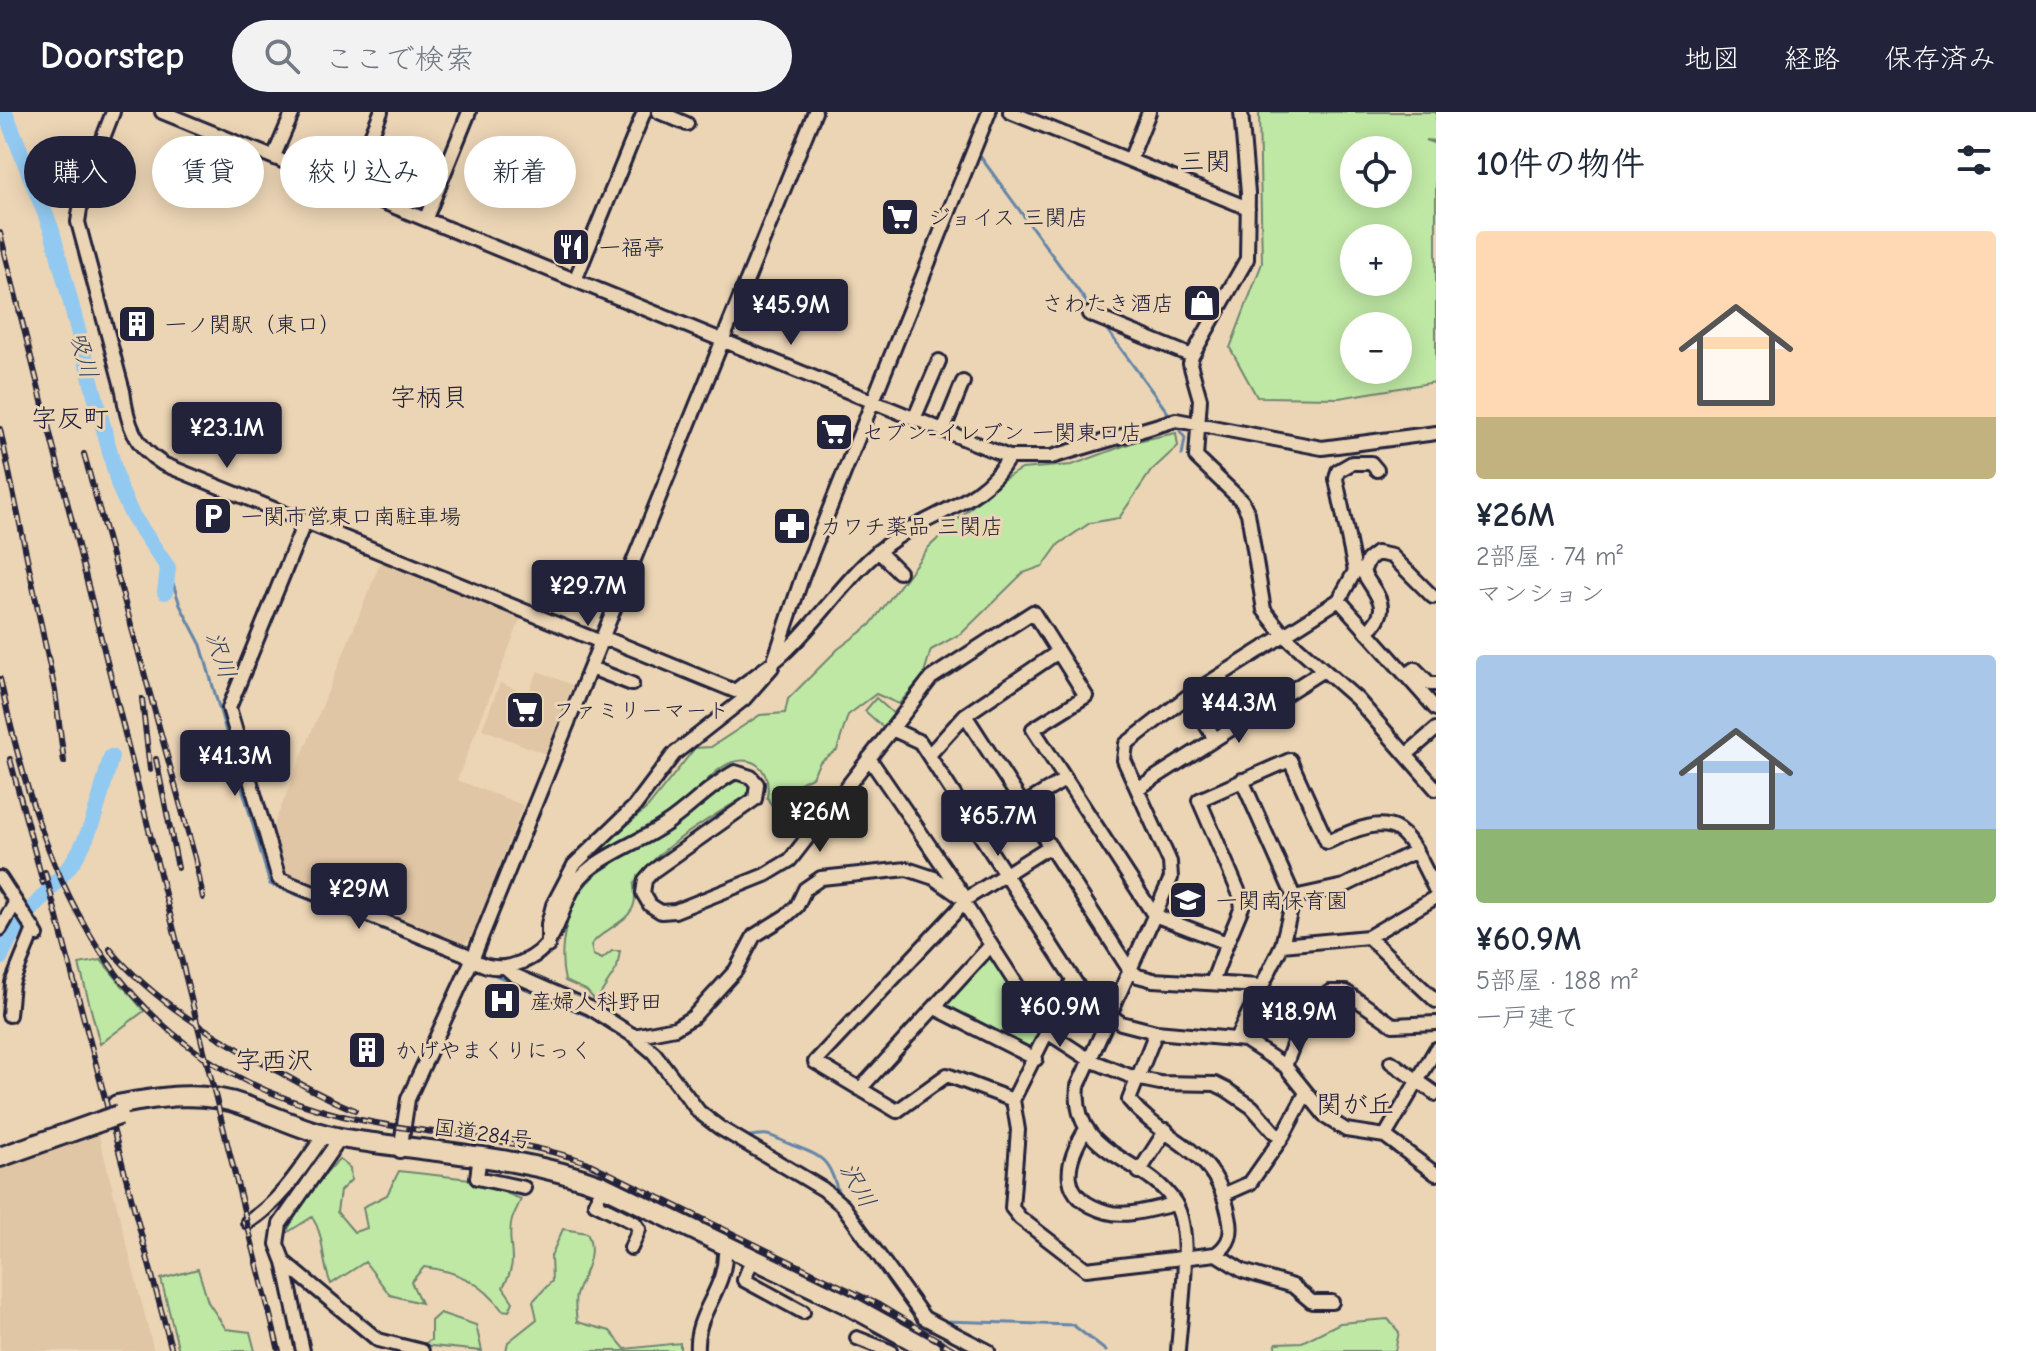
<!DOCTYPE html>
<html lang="ja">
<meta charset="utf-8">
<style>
body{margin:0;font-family:"Comic Neue","Klee One",sans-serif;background:#f2f2f3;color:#1f2937;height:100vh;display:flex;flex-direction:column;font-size:30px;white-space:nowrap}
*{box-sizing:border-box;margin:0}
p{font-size:26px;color:#747a83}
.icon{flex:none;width:44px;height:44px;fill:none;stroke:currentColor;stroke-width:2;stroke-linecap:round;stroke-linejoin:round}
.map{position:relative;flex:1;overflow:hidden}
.details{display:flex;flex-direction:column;background:#fff;width:600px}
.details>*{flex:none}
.banner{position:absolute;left:24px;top:24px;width:760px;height:72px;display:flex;gap:16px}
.fabs{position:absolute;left:1340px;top:24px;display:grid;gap:16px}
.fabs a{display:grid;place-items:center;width:72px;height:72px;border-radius:50%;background:#fff;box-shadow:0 4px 20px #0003;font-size:40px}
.price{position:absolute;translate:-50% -68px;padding:0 18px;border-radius:8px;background:#22223b;color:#fff;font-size:26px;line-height:52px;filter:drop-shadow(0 2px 4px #0008)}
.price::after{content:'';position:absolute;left:50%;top:48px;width:24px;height:18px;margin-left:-12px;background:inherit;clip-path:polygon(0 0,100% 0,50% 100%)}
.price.selected{background:#222;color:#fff}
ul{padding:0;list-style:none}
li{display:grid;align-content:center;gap:16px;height:424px;padding:0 40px}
li span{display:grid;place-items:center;height:248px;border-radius:8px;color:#555}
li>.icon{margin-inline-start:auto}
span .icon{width:144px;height:144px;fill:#fffc;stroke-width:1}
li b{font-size:34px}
h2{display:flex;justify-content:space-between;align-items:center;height:96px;padding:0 40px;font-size:34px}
.chip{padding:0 28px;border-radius:36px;background:#fff;box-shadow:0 4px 20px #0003;font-size:28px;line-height:72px}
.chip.selected{background:#22223b;color:#fff}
header{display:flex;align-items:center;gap:48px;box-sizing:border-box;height:112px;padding:0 40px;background:#22223b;color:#fff}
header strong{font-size:38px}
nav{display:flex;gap:44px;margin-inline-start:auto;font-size:28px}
.search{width:560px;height:72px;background:#f2f2f3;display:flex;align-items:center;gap:20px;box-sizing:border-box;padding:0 28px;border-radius:44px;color:#747a83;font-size:30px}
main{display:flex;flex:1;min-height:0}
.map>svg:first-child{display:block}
.built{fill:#e1c6a5}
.green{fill:#bfe8a4;stroke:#708570;stroke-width:2;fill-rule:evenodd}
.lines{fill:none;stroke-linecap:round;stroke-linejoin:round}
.stream{stroke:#6586a8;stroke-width:3}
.river{stroke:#92c9f1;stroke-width:16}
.minor-casing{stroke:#22223b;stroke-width:18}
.highway-casing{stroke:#22223b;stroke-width:24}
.minor{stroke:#ecd5b5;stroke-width:12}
.highway{stroke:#ecd5b5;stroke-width:18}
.rail-casing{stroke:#22223b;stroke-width:6}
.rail{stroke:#ecd5b5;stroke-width:3;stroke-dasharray:9;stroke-linecap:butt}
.highway-bridge-casing{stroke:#22223b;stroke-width:24;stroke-linecap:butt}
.highway-bridge{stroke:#ecd5b5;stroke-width:18}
.labels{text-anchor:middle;stroke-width:6;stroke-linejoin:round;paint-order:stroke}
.poi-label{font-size:22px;fill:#22223b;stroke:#ecd5b5;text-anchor:start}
.street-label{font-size:22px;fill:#22223b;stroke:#ecd5b5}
.water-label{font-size:24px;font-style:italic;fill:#38435f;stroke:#ecd5b5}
.quarter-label{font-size:26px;fill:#22223b;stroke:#ecd5b5}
</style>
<header>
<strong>Doorstep</strong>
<div class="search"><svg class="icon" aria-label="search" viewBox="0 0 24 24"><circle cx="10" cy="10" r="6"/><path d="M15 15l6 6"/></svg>ここで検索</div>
<nav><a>地図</a><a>経路</a><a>保存済み</a></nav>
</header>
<main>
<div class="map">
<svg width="1436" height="1239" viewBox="0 0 1436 1239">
<rect width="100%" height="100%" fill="#ecd5b5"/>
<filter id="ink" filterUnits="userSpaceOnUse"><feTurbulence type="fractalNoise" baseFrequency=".0125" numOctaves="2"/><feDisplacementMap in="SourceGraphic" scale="16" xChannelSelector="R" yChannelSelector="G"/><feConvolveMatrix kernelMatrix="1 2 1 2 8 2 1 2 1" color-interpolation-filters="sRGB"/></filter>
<g filter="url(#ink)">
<path class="built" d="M381,449L521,506L457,668L523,693L472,826L463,832L282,759L268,727Z
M538,559L572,573L545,642L482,617L500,571L528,582Z
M98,1020L154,1239H0V1055Z"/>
<path class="green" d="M1259,0H1436V29L1425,28L1436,32V270L1339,286L1257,285L1230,236L1262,151ZM1354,38H1398V82H1354ZM1354,126H1398V170H1354ZM1354,214H1398V258H1354Z
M1176,321L1178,334L1151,359L1119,406L1090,411L1059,432L1043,454L1023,461L962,521L931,538L923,564L899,592L876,582L848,603L837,638L820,650L812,665L792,675L786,687L771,693L767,685C771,663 759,643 733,650C716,655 699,678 685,690C661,710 619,735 589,746L648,695L695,636L711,635L760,603L785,601L788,587L838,537L870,513L929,435L996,372L1021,357L1072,353L1137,329Z
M876,586L895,603L884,616L865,599Z
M742,667L748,669L749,682C712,705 657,735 634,772C634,778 636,787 634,792C630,810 601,818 591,833L593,843L602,847L612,839H620L617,856L596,889L586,878L565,869C557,835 568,784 597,762C620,745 648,733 671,716C694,700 715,676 742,667Z
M987,842L994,843L1044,923L1033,939L940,893Z
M101,848L144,899L100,932L79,852Z
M339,1047L350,1056L351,1068L340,1079L337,1100L354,1120L367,1116L363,1095L387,1083L399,1059L470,1067L521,1087C518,1095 512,1104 511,1112C507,1137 520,1147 503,1175L513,1190L509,1199L502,1198C483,1171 457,1159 424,1155L411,1170L421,1191L390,1183L365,1150L331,1172C320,1147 326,1126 312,1105L285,1122L309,1081Z
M563,1117L587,1121C598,1143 583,1162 576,1183C574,1191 576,1201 577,1210L610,1219L625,1237L680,1231V1239H506L508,1230L537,1207L533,1189L552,1169L551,1144Z
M198,1157L208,1190L226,1217L250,1220L255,1239H179L161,1167Z
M440,1201L476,1213L482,1239L422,1233L431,1228V1209Z
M1388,1207L1399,1220L1395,1239H1273L1277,1231L1302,1230L1340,1211Z"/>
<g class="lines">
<path class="stream" d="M977,40L1093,199
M1105,215L1171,305
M1180,319L1185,326L1182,343
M168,456L180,493L201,533L270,772L458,847
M495,863L594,907L628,927
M646,942L664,964
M696,1004L729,1027
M744,1025C773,1020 767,1023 792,1033C827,1046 828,1048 840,1085
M943,1209L1073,1213L1106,1239"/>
<path class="river" d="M5,0L52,119L119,375L132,403L168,456L165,480
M0,846C20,804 40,790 68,756C92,727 101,681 111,645"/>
<g class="minor-casing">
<path id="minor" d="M113,0L83,78L78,110L123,279C127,311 134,334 163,352L601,530L610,528L735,579C751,566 770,554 784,541C823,505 851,456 896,426C936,399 984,390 1009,345
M162,0L1009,345H1051L1176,308L1322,336L1436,321
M659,0L687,12
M1010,0L1248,96
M1241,0L1248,81L1247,147L1192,244L1190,252L1200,287L1196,345L1242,389L1248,401L1264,498L1284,523L1357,587L1436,677
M403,35L447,54
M274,44L293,0
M1130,48L1149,0
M390,58L438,77
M350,75L381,0
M426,106L469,0
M576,166L644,0
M1089,202L1192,244
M914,307L939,249
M943,319L963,270
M305,409L229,596L279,767L465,842C479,853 492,858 510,854C572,839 551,784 592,755C615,738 643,728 666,712C690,696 709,674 735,660L751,665L757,672L755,687L653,759L645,768L643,781L650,793L661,800L675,799L765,763L790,748L892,617L920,630L1086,887L1121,911L1156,920L1245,928L1285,954L1327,1006L1346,1018L1385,1024L1436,1062
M878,439L899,460
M1339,488L1355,459L1336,367L1338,359L1352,351H1371L1377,358
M1367,520C1394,495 1376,484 1363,460L1368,448L1377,441L1392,444L1433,485
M591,556L632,572
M1406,563L1415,557L1430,572H1436
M1188,584L1215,627
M965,603L1129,857L1138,864L1153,868L1260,874
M892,617L931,566L1033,500L1086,584L1033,617L1154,803L1227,831L1242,795L1240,783L1199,688L1290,648L1327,730C1400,696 1404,714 1436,779
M929,643L965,603L1058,540
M1406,643L1436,617
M869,646L966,787L964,791L1047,920L1090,948L1135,966L1160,971L1215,972L1227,978L1252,995L1274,1020L1283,1024
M1137,677L1322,559
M1023,693L1066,667
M0,766L37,823
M1294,785L1344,774L1416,739
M966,787L1050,734
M964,791L815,950L897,999L947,963L1013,988L1018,1018L1012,1096L1020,1106L1086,1157L1216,1142C1230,1132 1233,1121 1229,1104C1215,1032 1167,1034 1129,988L1156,920
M0,817L14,793
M1368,825L1436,889
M1282,833L1368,825L1436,785
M548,834V812L553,793L574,753L634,695L674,642L744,587L772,555L803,463L989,0
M505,855L514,863L590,896L634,924L654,941L699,1000L720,1016L823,1077L843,1094L924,1206L988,1239
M1212,871L1227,831
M935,896L1036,947
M9,903L12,871L34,817
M634,924L675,916L693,905L736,858L754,824L786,804L797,794L805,777L821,766L907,757L934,766L958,783
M1236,927L1282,833L1294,785L1242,668
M1391,950L1436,982
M1285,954L1308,894L1330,880H1346L1393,913L1436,911
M860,977L991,833
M1013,988L1073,868
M1086,1017C1064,1052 1058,1086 1107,1100C1127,1106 1155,1096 1175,1092
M1385,1024L1436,937
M340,1026L280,1112L277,1132L284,1150L378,1228L422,1239
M400,1039L408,987L472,848L815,0
M480,1043L477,1066L524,1076
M1139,1060L1166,1018
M603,1074L595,1091L635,1111L639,1117L631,1136
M1225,1082L1250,1071L1283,1024L1306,981
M248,1110C281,1090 303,1053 325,1022
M1216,1142L1243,1159L1293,1174L1312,1190H1332
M752,1148L744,1168L803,1200
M284,1150L303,1239
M857,1226L890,1239
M697,1239C694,1200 728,1178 725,1135
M1178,1239C1180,1202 1194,1122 1175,1091C1146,1044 1071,1045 1078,974L1171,766L1170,750L1124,648L1126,632L1188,584L1339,488L1436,597"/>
</g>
<g class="highway-casing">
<path id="highway" d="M117,993C158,985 202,978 243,993C276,1004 306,1020 341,1026C429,1041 518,1042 603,1074L847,1192L932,1239
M0,1045L93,1012"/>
</g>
<use href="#minor" class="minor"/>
<use href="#highway" class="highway"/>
<g class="rail-casing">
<path id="rail" d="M0,121L279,1239
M0,317L55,579L64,650
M84,342L197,753
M0,567C45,775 115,949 343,1004C423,1024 508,1023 586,1050L879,1193L956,1239
M142,587L150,658
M10,647L43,771
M156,647L178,756
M195,745L203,786
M45,760L172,1239
M110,837C154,890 212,923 272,956C299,971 326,987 355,998"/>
</g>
<use href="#rail" class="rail"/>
<g class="highway-bridge-casing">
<path id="highway-bridge" d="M93,1012L119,1003"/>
</g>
<use href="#highway-bridge" class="highway-bridge"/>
</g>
</g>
<defs>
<g id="supermarket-square" transform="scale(2)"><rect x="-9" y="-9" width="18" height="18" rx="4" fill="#22223b" stroke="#ecd5b5"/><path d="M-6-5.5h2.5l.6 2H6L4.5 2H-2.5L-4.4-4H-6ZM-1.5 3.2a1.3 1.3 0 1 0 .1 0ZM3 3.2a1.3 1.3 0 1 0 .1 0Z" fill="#fff"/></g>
<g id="restaurant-square" transform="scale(2)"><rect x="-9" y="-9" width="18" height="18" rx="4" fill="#22223b" stroke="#ecd5b5"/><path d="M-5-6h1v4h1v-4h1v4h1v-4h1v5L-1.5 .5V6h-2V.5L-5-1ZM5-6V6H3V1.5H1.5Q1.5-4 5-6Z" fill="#fff"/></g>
<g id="shop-square" transform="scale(2)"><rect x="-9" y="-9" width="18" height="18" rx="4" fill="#22223b" stroke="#ecd5b5"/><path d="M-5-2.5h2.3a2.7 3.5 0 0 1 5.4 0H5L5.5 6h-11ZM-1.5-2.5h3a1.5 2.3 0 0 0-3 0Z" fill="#fff"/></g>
<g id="building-square" transform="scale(2)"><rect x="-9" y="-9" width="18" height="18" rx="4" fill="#22223b" stroke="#ecd5b5"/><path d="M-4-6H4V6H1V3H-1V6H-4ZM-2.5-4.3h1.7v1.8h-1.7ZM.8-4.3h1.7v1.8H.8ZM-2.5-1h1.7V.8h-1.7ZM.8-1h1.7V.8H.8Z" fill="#fff"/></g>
<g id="parking-square" transform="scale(2)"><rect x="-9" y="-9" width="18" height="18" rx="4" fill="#22223b" stroke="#ecd5b5"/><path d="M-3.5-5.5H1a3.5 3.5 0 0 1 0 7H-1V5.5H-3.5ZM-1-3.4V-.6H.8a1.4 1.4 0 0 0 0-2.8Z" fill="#fff"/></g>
<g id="pharmacy-square" transform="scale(2)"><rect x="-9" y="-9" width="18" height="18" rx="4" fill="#22223b" stroke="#ecd5b5"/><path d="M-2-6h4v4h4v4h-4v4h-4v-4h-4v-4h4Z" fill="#fff"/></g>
<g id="school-square" transform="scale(2)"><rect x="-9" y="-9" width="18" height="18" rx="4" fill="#22223b" stroke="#ecd5b5"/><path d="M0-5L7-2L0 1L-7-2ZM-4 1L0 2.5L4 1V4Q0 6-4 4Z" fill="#fff"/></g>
<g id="hospital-square" transform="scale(2)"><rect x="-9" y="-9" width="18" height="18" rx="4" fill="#22223b" stroke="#ecd5b5"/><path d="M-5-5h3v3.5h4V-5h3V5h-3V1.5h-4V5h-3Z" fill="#fff"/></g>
</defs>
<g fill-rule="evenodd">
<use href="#supermarket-square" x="900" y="105"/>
<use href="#restaurant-square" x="571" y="135"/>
<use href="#shop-square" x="1202" y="191"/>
<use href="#building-square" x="137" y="212"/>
<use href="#supermarket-square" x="834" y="320"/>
<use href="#parking-square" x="213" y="404"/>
<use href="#pharmacy-square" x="792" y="414"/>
<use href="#supermarket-square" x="525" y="598"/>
<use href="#school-square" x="1188" y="788"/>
<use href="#hospital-square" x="502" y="889"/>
<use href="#building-square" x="367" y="938"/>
</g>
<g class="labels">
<g class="poi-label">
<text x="928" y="113">ジョイス 三関店</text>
<text x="599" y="143">一福亭</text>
<text x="1174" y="199" text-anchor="end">さわたき酒店</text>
<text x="165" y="220">一ノ関駅（東口）</text>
<text x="862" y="328">セブン-イレブン 一関東口店</text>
<text x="241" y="412">一関市営東口南駐車場</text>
<text x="820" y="422">カワチ薬品 三関店</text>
<text x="553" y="606">ファミリーマート</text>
<text x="1216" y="796">一関南保育園</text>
<text x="530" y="897">産婦人科野田</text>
<text x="395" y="946">かげやまくりにっく</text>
</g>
<g class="street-label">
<text transform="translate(483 1021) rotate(8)" y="8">国道284号</text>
</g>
<g class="water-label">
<text transform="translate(84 243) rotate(75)" y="8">吸川</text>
<text transform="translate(221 543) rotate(72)" y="8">沢川</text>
<text transform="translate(858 1073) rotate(61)" y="8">沢川</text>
</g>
<g class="quarter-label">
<text x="1205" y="58">三関</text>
<text x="429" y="294">字柄貝</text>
<text x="70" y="315">字反町</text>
<text x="274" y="957">字西沢</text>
<text x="1355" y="1001">関が丘</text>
</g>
</g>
</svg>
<div class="fabs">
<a><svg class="icon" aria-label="locate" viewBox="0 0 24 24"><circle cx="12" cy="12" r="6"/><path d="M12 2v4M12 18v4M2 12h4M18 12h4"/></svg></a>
<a>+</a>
<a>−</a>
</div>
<b class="price" style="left:791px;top:235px">¥45.9M</b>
<b class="price" style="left:227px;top:358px">¥23.1M</b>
<b class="price" style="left:588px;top:516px">¥29.7M</b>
<b class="price" style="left:1239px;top:633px">¥44.3M</b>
<b class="price" style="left:235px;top:686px">¥41.3M</b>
<b class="price selected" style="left:820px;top:742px">¥26M</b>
<b class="price" style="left:998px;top:746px">¥65.7M</b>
<b class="price" style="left:359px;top:819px">¥29M</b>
<b class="price" style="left:1060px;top:937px">¥60.9M</b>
<b class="price" style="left:1299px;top:942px">¥18.9M</b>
<div class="banner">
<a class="chip selected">購入</a>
<a class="chip">賃貸</a>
<a class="chip">絞り込み</a>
<a class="chip">新着</a>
</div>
</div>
<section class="details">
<h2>10件の物件<svg class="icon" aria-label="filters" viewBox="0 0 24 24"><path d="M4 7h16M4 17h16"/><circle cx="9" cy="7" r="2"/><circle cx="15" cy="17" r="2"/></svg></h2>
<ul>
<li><span style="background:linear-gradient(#ffd9b3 75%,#c2b280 0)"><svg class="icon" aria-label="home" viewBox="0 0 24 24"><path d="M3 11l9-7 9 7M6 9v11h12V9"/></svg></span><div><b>¥26M</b><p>2部屋 · 74 m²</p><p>マンション</p></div></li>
<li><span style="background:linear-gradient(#a9c7e8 70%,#8fb573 0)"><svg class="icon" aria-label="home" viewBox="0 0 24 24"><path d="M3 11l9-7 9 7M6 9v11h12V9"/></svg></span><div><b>¥60.9M</b><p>5部屋 · 188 m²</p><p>一戸建て</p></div></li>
</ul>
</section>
</main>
